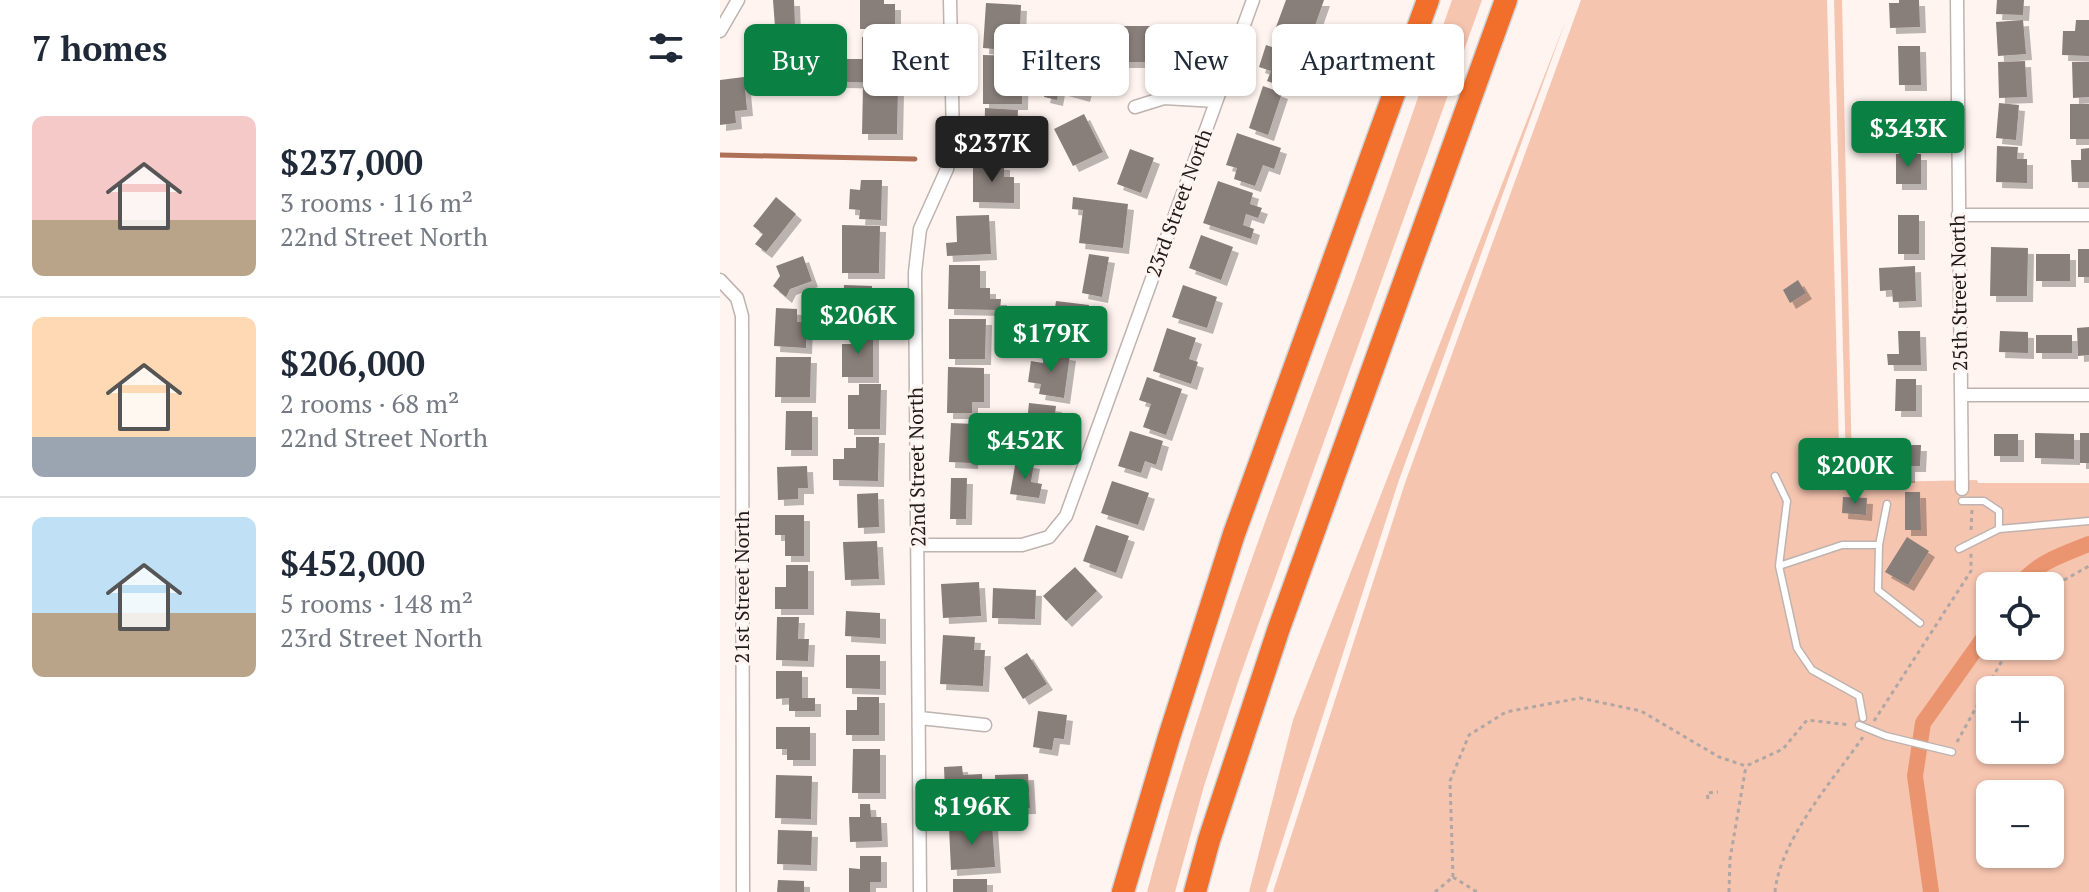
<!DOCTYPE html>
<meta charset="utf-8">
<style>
body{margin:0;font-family:"PT Serif",serif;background:#f6f6f7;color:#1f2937;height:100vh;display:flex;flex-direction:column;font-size:30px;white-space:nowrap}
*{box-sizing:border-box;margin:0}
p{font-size:26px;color:#747a83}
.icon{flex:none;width:44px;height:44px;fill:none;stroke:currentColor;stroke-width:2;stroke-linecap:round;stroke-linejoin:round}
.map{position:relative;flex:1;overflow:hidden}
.side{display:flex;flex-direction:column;background:#fff;width:720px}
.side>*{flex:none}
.top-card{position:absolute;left:24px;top:24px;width:760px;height:72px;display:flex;gap:16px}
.tools{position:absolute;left:1256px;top:572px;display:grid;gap:16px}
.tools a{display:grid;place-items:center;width:88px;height:88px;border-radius:12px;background:#fff;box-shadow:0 2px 6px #0004;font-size:40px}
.price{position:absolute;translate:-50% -68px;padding:0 18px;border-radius:8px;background:#0b8043;color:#fff;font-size:26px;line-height:52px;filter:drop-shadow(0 2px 4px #0008)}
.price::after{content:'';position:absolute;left:50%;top:48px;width:24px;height:18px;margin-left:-12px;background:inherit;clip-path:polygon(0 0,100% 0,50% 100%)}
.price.selected{background:#222;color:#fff}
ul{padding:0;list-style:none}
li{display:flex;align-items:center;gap:24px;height:200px;padding:0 32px}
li+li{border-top:2px solid #e0e1e3}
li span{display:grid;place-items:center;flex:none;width:224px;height:160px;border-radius:12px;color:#555}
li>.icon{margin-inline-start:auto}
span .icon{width:96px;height:96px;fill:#fffc;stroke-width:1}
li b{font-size:34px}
h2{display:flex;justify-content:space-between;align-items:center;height:96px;padding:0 32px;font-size:34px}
.chip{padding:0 28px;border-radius:12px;background:#fff;box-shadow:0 2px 6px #0004;font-size:28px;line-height:72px}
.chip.selected{background:#0b8043;color:#fff}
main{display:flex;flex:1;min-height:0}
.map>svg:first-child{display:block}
.green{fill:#f6c5b0;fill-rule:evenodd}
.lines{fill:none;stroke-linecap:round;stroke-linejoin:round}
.stream{stroke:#ae7056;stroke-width:5}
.canal{stroke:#eb9570;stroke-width:16}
.building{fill:#887e7a;filter:url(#shadow)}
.service-casing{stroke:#beb3af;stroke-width:9}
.minor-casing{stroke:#beb3af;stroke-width:15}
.motorway-casing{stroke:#d2d1d1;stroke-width:25}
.path{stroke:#b0a7a4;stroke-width:3;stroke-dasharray:4 4;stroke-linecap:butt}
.service{stroke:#fff;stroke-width:6}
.minor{stroke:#fff;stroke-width:12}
.motorway{stroke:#f16e2b;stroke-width:22}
.labels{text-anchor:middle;stroke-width:6;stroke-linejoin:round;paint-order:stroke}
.street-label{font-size:20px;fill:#1f1b1a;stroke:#fff4f0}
</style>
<main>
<section class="side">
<h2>7 homes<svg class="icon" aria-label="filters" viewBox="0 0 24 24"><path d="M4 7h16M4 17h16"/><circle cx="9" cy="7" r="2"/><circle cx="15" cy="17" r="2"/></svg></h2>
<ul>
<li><span style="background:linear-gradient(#f6c9c9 65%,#b9a48a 0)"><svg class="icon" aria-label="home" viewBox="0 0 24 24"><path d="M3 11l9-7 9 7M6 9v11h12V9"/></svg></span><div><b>$237,000</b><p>3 rooms · 116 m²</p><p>22nd Street North</p></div></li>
<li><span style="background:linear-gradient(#ffd9b3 75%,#9aa5b1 0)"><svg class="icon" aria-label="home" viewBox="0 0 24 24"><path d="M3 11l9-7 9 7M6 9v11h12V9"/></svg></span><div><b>$206,000</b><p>2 rooms · 68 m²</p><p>22nd Street North</p></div></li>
<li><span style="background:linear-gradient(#bfe0f5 60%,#b9a48a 0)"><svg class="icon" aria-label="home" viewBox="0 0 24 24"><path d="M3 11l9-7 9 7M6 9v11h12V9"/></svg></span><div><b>$452,000</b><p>5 rooms · 148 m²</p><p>23rd Street North</p></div></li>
</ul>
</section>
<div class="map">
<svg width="1369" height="892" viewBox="0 0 1369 892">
<defs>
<filter id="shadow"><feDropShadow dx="6" dy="6" stdDeviation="0" flood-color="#0004"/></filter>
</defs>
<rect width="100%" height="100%" fill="#fff4f0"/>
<path class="green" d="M732,0H762L520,676L484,786L455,892H427C481,689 555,493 628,297C664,198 697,99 732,0Z
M861,0H1107L1120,483L1257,480L1258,483H1369V892H553L685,483ZM1270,586H1330V646H1270ZM1270,690H1330V750H1270ZM1270,794H1330V854H1270Z
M1114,0H1122L1132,468L1126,467Z
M846,20L679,480L546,892H529L573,720Z"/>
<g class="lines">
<path class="stream" d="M0,155L195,159"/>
<path class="canal" d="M1299,586C1315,563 1344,554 1369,544
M1211,892L1195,776L1203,723L1270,629"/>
</g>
<path class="building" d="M53,0H74L75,26L55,27Z
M140,0H164V4H175V29H140Z
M566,0H604L590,40L556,27Z
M1179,0H1199L1200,27L1170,28L1169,3H1179Z
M1277,0H1304L1303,15L1276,14Z
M266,3L301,5L299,51L263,48Z
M1303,20L1306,54L1278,56L1276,22Z
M1356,20H1369V56L1342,55L1343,31H1355Z
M395,26H430L429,62H395Z
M451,27H464V36H477L478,54L439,56L438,37H451Z
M142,37H177V83L118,82V59H142Z
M562,39L586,47L572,90L547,81L551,71L539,67L546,45L558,49Z
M55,41L91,46L86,84L49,79Z
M338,44L375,54L364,96L339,89L337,100L324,97Z
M1178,46H1200L1201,85H1179Z
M263,55L303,56L302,104H263Z
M1305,61L1307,97L1279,98L1278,62Z
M1352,62H1369V97L1353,98Z
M24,77L27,110L15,111L16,123L0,125V80Z
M543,86L562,93L548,135L529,128Z
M143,87H178L177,134H142Z
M1168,102H1198L1197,136H1168Z
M1279,103L1299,105L1296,140L1276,138Z
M1350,104H1369V139H1350Z
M265,108L298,110L296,154L264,152Z
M364,114L383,152L353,166L334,129Z
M517,133L561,148L554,169L543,165L535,186L514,179L517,168L506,165Z
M1277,146L1298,147L1297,159H1307V183L1276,182Z
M1369,148V182H1352L1351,160H1361V149Z
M410,149L434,158L421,193L397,184Z
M1176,154H1201V184H1176Z
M253,163L284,164V177H294V203L253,202Z
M141,180H162L161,220L139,219L140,210L129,209L130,189L140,190Z
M498,181L533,193L530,204L542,208L538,218L526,214L523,225L534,229L531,239L483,223Z
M56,197L76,214L46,252L35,244L43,234L33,226Z
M353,197L408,204L403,248L359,243L363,210L352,209Z
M269,215L271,254L227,256L226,243L237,242L236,216Z
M1178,215H1199V254H1178Z
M122,225L160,226L159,273H122Z
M481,235L513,247L501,280L469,268Z
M1271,247L1308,248L1307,296H1270Z
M1358,249H1369V277H1358Z
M369,254L389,257L382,297L362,293Z
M1316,254H1350V281H1316Z
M83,256L92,281L70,289L66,297L53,286L60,276L56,266Z
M229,265H260V288H270V299H281L280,310L228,309Z
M1195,266L1196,301L1173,302L1172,290L1160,291L1159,268Z
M1078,280L1086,293L1070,303L1063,290Z
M124,285L152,286L151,320L123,319Z
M463,285L497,297L487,328L452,317Z
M336,301L369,305L364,347L330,343Z
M56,308L77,309V322H87L86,348L54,346Z
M229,319H266L265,359H229Z
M1369,327V355L1358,356L1357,328Z
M447,328L476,338L469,359L478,362L471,384L433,371Z
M1178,331H1200L1201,365H1168L1167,354H1179Z
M1280,331L1308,332V353L1279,352Z
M133,332L153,333V377H122V344H133Z
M1316,335H1352V353H1316Z
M324,351L350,355L344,398L319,394L321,384L308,382L311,361L323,363Z
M56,357H91L90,397H55Z
M228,367L264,368V402H252V413H227Z
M427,377L462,389L446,435L423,427L431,404L419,400Z
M1176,379H1196V411H1175Z
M139,384H161L160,429H128V395H139Z
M309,403L336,406L331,445L305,442Z
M66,411H92V450H65Z
M231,423L254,424L252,463L229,462Z
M410,431L443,441L436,465L425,461L421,473L398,466Z
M1315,433L1354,434V459L1315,458Z
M1360,433H1369V463H1360Z
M1274,434H1298V456H1274Z
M136,437H159L158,481L113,480V459H124V448H136Z
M1179,445H1201L1200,466H1189V477L1167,476V465L1178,466Z
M296,460L314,463L311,482L322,484L319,498L290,494Z
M87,466L88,488H78V499L58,500L57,467Z
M231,478H247L246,519H230Z
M392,481L429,493L418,525L381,513Z
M1185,492H1200L1201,530H1185Z
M158,493L159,527L138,528L137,494Z
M1123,497L1147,498L1146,515L1122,513Z
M55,515H84V556H65V535H55Z
M376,525L409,536L396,573L363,561Z
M1187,537L1209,551L1188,585L1165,572Z
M157,541L159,579L125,580L123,542Z
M66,565H88V609H55V587H66Z
M355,567L377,591L346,621L323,596Z
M259,582L261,616L223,618L221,584Z
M273,588L316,590L315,619L272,618Z
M126,611L160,613V638L125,636Z
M57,617H79L78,639H89L88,661L56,660Z
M223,635L255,637L254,650H265L263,686L220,684Z
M307,653L327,684L303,699L284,668Z
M126,655H160V689L126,688Z
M56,671H82V698H95V711H69V698L56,699Z
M137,697H159V735H126V710H137Z
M318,711L347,715L344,739L334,738L332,750L313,747Z
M56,727H90V760H67V749H56Z
M133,749H160V793H132Z
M242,766L243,775L262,774L263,792L252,793V807H238L237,792L225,793L224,767Z
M308,774L310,808L276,809L275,775Z
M56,775L92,776L91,819L55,818Z
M140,804H150L151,817H161L162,841L130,842L129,817H140Z
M272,824L275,867L231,870L229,827Z
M58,830L92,831L91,865L57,864Z
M140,856H161V882H150V892H129V868L140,869Z
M233,879H267V892H233Z
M58,880L84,881V892H57Z"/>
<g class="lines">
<g class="service-casing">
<path id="service" d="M1055,476L1067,501L1059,566L1077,648L1092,670L1139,696L1143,718
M1242,501H1264L1279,511V529
M1159,545L1158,590L1200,623
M1239,549L1279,529L1369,521
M1059,566L1122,545H1159L1167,504
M1139,725L1166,736L1232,752"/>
</g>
<g class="minor-casing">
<path id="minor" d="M1237,0L1242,489
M0,31L18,0
M415,107L444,98L496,101
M1238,215H1369
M0,280L17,298L22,316L23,892
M1241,395H1369
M199,545H302L329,537L346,516L533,0
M200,718L265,725
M200,892L195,272L200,229L227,169L233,140L230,0"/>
</g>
<g class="motorway-casing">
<path id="motorway" d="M403,892L449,737L514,534L708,0
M475,892L489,840L559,628L786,0"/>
</g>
<path class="path" d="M1251,530L1252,509
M1330,588L1369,566
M1154,721L1251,571V553
M1237,742L1290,646
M988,799L987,793L998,792
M733,877L730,781L749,735L786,712L860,698L921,711L999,757L1026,766L1063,749L1087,720L1130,725
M733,877L757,892
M715,892L733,877
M1009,892L1010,859L1026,766
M1055,892C1060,840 1113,780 1143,737"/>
<use href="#service" class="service"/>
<use href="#minor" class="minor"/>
<use href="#motorway" class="motorway"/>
</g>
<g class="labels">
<g class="street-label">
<text transform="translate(459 203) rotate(-70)" y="7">23rd Street North</text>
<text transform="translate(1239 293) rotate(-91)" y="7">25th Street North</text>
<text transform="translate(197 467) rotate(-91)" y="7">22nd Street North</text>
<text transform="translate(22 587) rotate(-90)" y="7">21st Street North</text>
</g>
</g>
</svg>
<div class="tools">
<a><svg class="icon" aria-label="locate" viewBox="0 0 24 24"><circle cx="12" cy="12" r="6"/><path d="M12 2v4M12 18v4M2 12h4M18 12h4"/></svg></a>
<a>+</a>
<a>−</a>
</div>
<b class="price" style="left:1188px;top:169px">$343K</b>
<b class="price selected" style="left:272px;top:184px">$237K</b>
<b class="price" style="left:138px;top:356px">$206K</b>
<b class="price" style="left:331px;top:374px">$179K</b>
<b class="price" style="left:305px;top:481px">$452K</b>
<b class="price" style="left:1135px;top:506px">$200K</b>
<b class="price" style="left:252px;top:847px">$196K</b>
<div class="top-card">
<a class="chip selected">Buy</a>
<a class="chip">Rent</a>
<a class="chip">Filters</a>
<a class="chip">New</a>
<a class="chip">Apartment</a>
</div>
</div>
</main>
